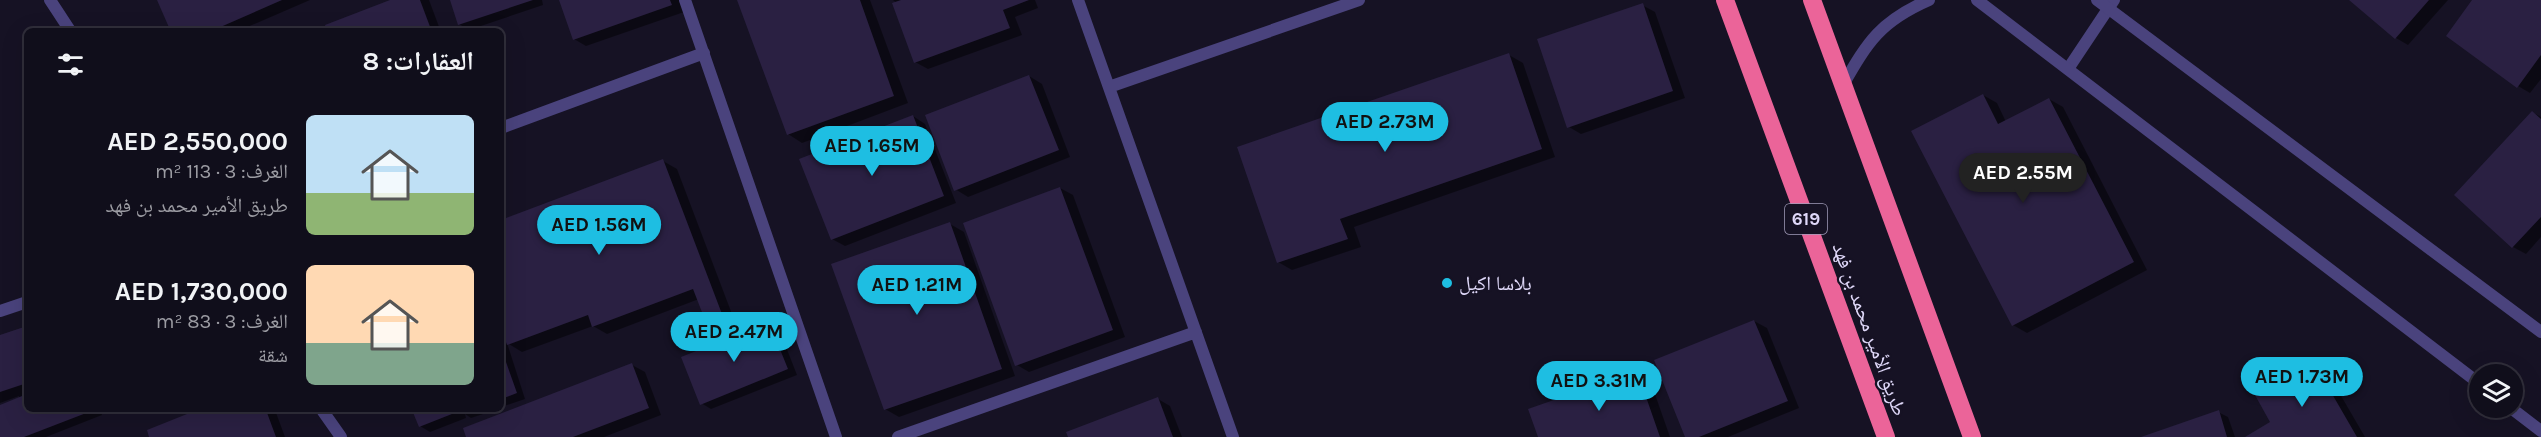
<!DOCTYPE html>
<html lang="ar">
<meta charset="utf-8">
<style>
body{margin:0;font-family:Karla,"Noto Naskh Arabic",sans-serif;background:#191724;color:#f1f3f6;direction:rtl;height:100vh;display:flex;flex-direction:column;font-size:22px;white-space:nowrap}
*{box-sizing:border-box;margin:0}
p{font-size:20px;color:#9c9ca3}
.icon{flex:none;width:33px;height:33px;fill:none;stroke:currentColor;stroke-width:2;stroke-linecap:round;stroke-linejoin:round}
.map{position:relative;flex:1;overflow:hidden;direction:ltr}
.details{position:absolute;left:24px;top:28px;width:480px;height:384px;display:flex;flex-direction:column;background:#100e1b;border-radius:9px;box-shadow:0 6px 24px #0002,0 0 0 2px #302e3a;direction:rtl}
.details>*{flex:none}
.buttons{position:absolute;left:2469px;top:364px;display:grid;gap:12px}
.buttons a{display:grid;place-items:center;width:54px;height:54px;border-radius:50%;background:#100e1b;box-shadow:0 6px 24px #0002,0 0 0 2px #302e3a;font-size:30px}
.price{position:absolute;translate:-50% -51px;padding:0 14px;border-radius:21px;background:#1ebee2;color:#111;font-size:20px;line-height:39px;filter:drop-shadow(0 2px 3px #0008)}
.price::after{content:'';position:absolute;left:50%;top:36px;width:18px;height:14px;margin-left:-9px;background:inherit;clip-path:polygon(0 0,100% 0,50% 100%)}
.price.current{background:#222;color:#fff}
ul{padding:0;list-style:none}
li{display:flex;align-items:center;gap:18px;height:150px;padding:0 30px}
li span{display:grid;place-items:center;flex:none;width:168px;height:120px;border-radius:9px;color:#555}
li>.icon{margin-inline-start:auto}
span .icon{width:72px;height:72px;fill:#fffc;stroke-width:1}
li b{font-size:26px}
h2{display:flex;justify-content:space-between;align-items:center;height:72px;padding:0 30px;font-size:26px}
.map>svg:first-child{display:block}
.shadow{fill:#0007}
.building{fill:#2a2042}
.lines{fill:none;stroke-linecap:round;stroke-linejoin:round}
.minor{stroke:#4a437d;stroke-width:12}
.tertiary{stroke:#4a437d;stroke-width:12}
.motorway{stroke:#eb6499;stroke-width:18}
.poi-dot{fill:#1ebee2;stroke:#161224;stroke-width:2}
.labels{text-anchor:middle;stroke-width:4.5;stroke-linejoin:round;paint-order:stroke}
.shield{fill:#161224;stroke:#a39dba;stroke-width:1.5}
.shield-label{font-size:18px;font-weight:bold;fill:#e0d9fa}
.poi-label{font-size:20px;fill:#e0d9fa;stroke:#161224;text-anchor:start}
.street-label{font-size:20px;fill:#e0d9fa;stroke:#161224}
</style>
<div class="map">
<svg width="2541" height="437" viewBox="0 0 2541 437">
<rect width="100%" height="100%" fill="#161224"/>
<path class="shadow" d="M159,0H310L236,32H172Z
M395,0H429L441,32H329Z
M451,0H542L543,5L469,30L459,24Z
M560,0H679L684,12L586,46L574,39Z
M738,0H870L908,103L802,143L788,134Z
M893,0H1035L1038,8L1015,17L1022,35L928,69L915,62L897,3Z
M2352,0H2448L2408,45L2396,38Z
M2474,0H2541V79L2530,93L2518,86Z
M1642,5L1655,12L1685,98L1581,134L1569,127Z
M1509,55L1523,63L1555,157L1354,227L1361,247L1292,270L1278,262Z
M1029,76L1042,84L1070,157L968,197L955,189Z
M1983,95L1997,103L2006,122L2049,99L2063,107L2147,270L2027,333L2013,325Z
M2532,112L2541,117V237L2526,254L2513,247Z
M913,116L925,124L956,203L845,246L832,239Z
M663,161L677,169L735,322L720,327L706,319L699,299L607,334L593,326L522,352L507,343L525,399L501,407V338L507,341L501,327V221Z
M1060,188L1073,195L1125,337L1029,372L1017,365Z
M950,224L964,232L1015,376L899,417L885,409Z
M1754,321L1767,328L1799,408L1728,437H1687Z
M769,324L779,329L797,375L711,409L701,403Z
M27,328V410H100L102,415L46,437H0V406L20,399L19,396L0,403V337Z
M2313,363L2326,370L2365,437H2248L2272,423Z
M632,365L645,372L661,415L604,437H468Z
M1637,373L1650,380L1670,437H1540Z
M1158,399L1170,406L1182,437H1070Z
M201,410H275L285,437H151L149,430Z
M414,410H495L471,418L465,414L466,418L430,432L420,426Z
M2218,412L2228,417L2235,437H2145Z"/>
<path class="building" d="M157,0H282L209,32H171Z
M390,0H420L432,32H327L325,25Z
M450,0H533L458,25Z
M559,0H670L672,5L573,40Z
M737,0H860L894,96L787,135Z
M901,0H1029L1003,10L1010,28L914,63L892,3Z
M2349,0H2429L2395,39Z
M2472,0H2541V55L2517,88L2446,36Z
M1643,3L1673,91L1567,128L1537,39Z
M1509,53L1542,149L1340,219L1348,239L1277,263L1237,147Z
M1029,75L1059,150L954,191L925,115Z
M1983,94L1998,124L2049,98L2134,262L2012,326L1911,131Z
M2532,111L2541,119V217L2512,248L2454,195Z
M913,115L944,196L831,240L799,159Z
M663,159L722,314L705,320L693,289L592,327L588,315L507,345L501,329V220Z
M1060,187L1113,330L1015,366L963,223Z
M950,222L1002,369L884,410L831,264Z
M1754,320L1788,401L1699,437H1685L1654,360Z
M769,322L788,369L700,405L681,357Z
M27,326V383L0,392V335Z
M501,348L517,393L501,399Z
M2313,361L2357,437H2245L2270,422L2255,395Z
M632,363L649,408L573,437H466L463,428Z
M1637,371L1660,437H1538L1528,409Z
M27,394V410H94L24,437H0V405Z
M1158,397L1173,437H1068L1066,432Z
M197,410H266L276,437H149L147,430Z
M412,410H456L457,412L419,427Z
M2219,410L2227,437H2141Z"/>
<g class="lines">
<path class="minor" d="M50,0L71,32
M685,0L836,437
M1078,0L1233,437
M2068,69L2114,0
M1109,87L1359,0
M501,128L704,53
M0,311L27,302
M322,410L341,437
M898,437L1196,332"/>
<path class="tertiary" d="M1977,0L2480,384
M2097,0L2541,332
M1843,85C1868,41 1881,21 1929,0
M2511,408L2541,431"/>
<path class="motorway" d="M1725,0L1886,437
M1812,0L1972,437"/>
</g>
<circle class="poi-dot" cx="1447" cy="283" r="6"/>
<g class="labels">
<rect class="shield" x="1785" y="204" width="42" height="30" rx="4.5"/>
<g class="shield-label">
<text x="1806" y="225">619</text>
</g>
<g class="poi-label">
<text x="1459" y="290">بلاسا اكيل</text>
</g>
<g class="street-label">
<text transform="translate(1870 329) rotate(70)" y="7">طريق الأمير محمد بن فهد</text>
</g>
</g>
</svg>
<div class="buttons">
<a><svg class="icon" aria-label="layers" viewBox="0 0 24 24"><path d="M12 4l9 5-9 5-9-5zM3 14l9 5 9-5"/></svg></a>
</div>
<b class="price" style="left:1385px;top:153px">AED 2.73M</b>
<b class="price" style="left:872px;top:177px">AED 1.65M</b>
<b class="price current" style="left:2023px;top:204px">AED 2.55M</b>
<b class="price" style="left:599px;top:256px">AED 1.56M</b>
<b class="price" style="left:917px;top:316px">AED 1.21M</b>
<b class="price" style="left:734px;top:363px">AED 2.47M</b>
<b class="price" style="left:2302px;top:408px">AED 1.73M</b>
<b class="price" style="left:1599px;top:412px">AED 3.31M</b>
<section class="details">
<h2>العقارات: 8<svg class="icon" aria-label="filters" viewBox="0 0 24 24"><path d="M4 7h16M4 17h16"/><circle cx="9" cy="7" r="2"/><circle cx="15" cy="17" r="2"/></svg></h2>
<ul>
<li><span style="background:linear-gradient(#bfe0f5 65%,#8fb573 0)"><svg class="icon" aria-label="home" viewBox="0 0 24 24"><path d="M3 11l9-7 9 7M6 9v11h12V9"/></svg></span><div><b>AED 2,550,000</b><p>الغرف: 3 · 113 m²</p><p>طريق الأمير محمد بن فهد</p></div></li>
<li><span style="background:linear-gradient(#ffd9b3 65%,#7fa58c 0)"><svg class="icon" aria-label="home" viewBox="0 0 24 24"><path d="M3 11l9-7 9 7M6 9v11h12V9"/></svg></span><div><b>AED 1,730,000</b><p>الغرف: 3 · 83 m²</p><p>شقة</p></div></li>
</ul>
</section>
</div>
